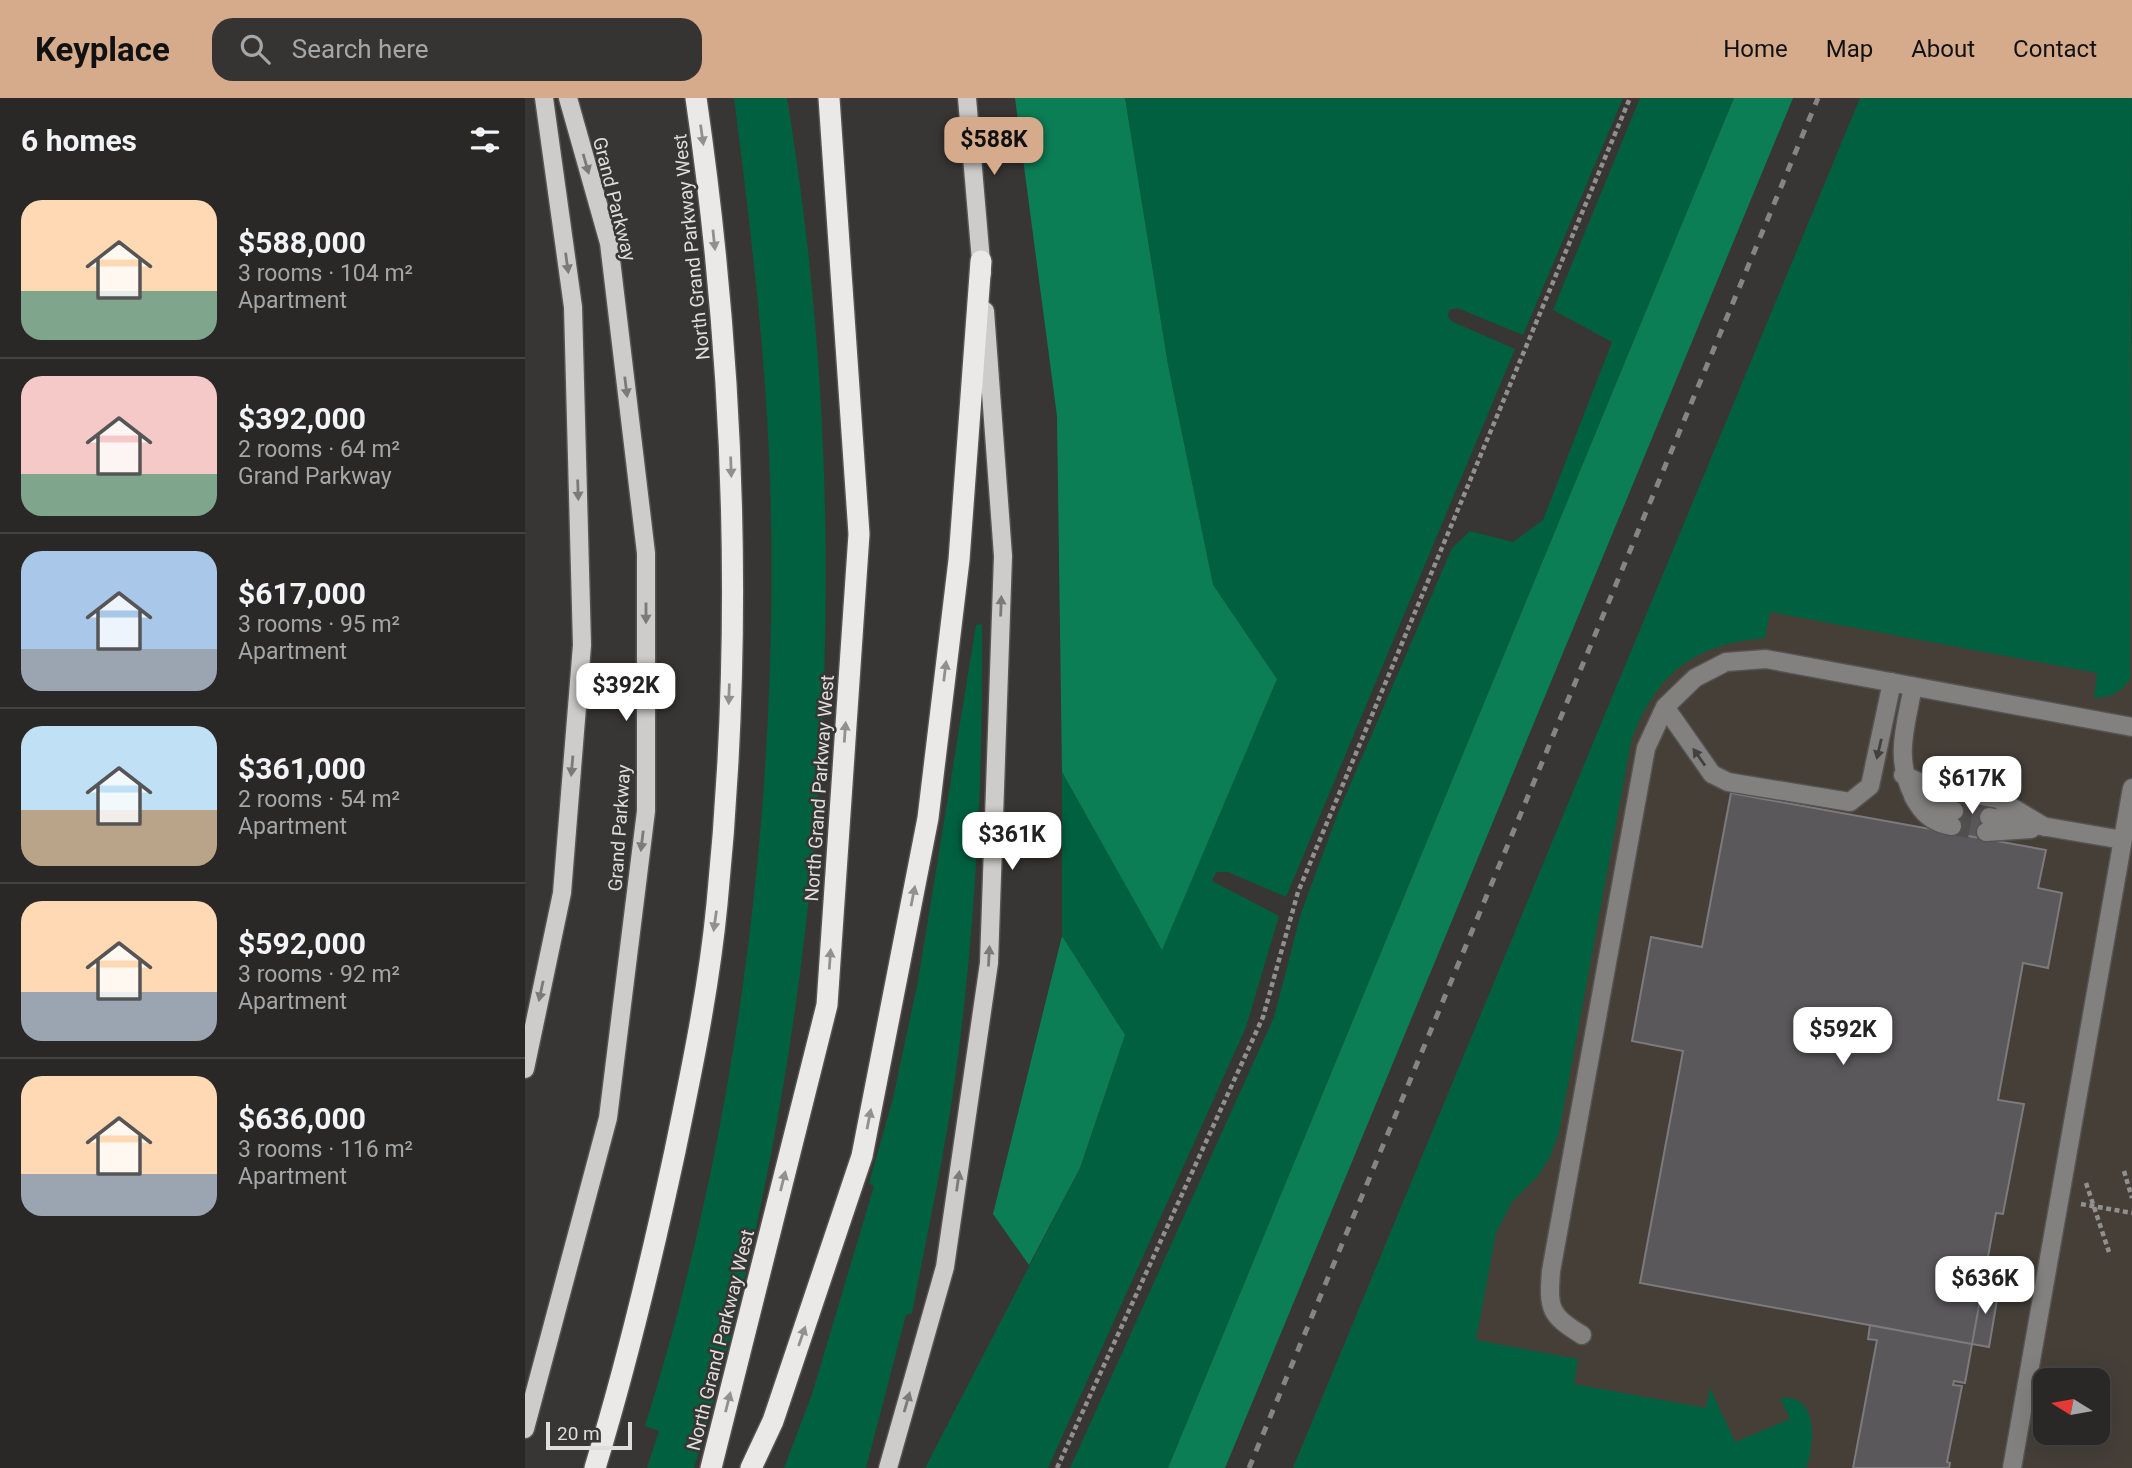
<!DOCTYPE html>
<meta charset="utf-8">
<style>
body{margin:0;font-family:Roboto,sans-serif;background:#353433;color:#f1f3f6;height:100vh;display:flex;flex-direction:column;font-size:26px;white-space:nowrap}
*{box-sizing:border-box;margin:0}
p{font-size:23px;color:#a5a6a7}
.icon{flex:none;width:38px;height:38px;fill:none;stroke:currentColor;stroke-width:2;stroke-linecap:round;stroke-linejoin:round}
.map{position:relative;flex:1;overflow:hidden}
.details{display:flex;flex-direction:column;background:#292827;width:525px}
.details>*{flex:none}
.needle{width:46px;rotate:281deg}
.tools{position:absolute;left:1508px;top:1270px;display:grid;gap:14px}
.tools a{display:grid;place-items:center;width:77px;height:77px;border-radius:14px;background:#292827;box-shadow:0 7px 28px #0002,0 0 0 2px #454444;font-size:35px}
.scale{position:absolute;left:21px;bottom:18px;width:86px;box-sizing:border-box;padding-left:7px;border:4px solid #dfdedd;border-top:0;font-size:19px;line-height:24px;white-space:nowrap;color:#dfdedd;-webkit-text-stroke:5px #373634;paint-order:stroke}
.price{position:absolute;translate:-50% -60px;padding:0 16px;border-radius:14px;background:#fff;color:#222;font-size:23px;line-height:46px;filter:drop-shadow(0 2px 4px #0008)}
.price::after{content:'';position:absolute;left:50%;top:42px;width:21px;height:16px;margin-left:-10px;background:inherit;clip-path:polygon(0 0,100% 0,50% 100%)}
.price.current{background:#d6ab8b;color:#111}
ul{padding:0;list-style:none}
li{display:flex;align-items:center;gap:21px;height:175px;padding:0 21px}
li+li{border-top:2px solid #454444}
li span{display:grid;place-items:center;flex:none;width:196px;height:140px;border-radius:21px;color:#555}
li>.icon{margin-inline-start:auto}
span .icon{width:84px;height:84px;fill:#fffc;stroke-width:1}
li b{font-size:30px}
h2{display:flex;justify-content:space-between;align-items:center;height:84px;padding:0 21px;font-size:30px}
header{display:flex;align-items:center;gap:42px;box-sizing:border-box;height:98px;padding:0 35px;background:#d6ab8b;color:#111}
header strong{font-size:33px}
nav{display:flex;gap:38px;margin-inline-start:auto;font-size:24px}
.search{width:490px;height:63px;background:#353433;display:flex;align-items:center;gap:18px;box-sizing:border-box;padding:0 24px;border-radius:21px;color:#a5a6a7;font-size:26px}
main{display:flex;flex:1;min-height:0}
.map>svg:first-child{display:block}
.built{fill:#453f38;fill-rule:evenodd}
.green{fill:#006040}
.forest{fill:#0c7e56}
.building{fill:#5a585a;stroke:#7c7a7d;stroke-width:2}
.lines{fill:none;stroke-linecap:round;stroke-linejoin:round}
.minor-tunnel{stroke:#504f4d;stroke-width:18;stroke-dasharray:18 9;stroke-linecap:butt}
.minor-casing{stroke:#555452;stroke-width:21}
.major-casing{stroke:#555452;stroke-width:21}
.highway-casing{stroke:#555452;stroke-width:24}
.path{stroke:#91908e;stroke-width:4.5;stroke-dasharray:5 3.5;stroke-linecap:butt}
.minor{stroke:#828180;stroke-width:18}
.major{stroke:#ceccca;stroke-width:18}
.highway{stroke:#ebe9e7;stroke-width:21}
.rail{stroke:#868584;stroke-width:5;stroke-dasharray:9 9;stroke-linecap:butt}
.oneway{fill:#91908e}
.oneway2{fill:#7b7a78}
.oneway3{fill:#42413f}
.labels{text-anchor:middle;stroke-width:5;stroke-linejoin:round;paint-order:stroke}
.street-label{font-size:19px;fill:#dfdedd;stroke:#373634}
</style>
<header>
<strong>Keyplace</strong>
<div class="search"><svg class="icon" aria-label="search" viewBox="0 0 24 24"><circle cx="10" cy="10" r="6"/><path d="M15 15l6 6"/></svg>Search here</div>
<nav><a>Home</a><a>Map</a><a>About</a><a>Contact</a></nav>
</header>
<main>
<section class="details">
<h2>6 homes<svg class="icon" aria-label="filters" viewBox="0 0 24 24"><path d="M4 7h16M4 17h16"/><circle cx="9" cy="7" r="2"/><circle cx="15" cy="17" r="2"/></svg></h2>
<ul>
<li><span style="background:linear-gradient(#ffd9b3 65%,#7fa58c 0)"><svg class="icon" aria-label="home" viewBox="0 0 24 24"><path d="M3 11l9-7 9 7M6 9v11h12V9"/></svg></span><div><b>$588,000</b><p>3 rooms · 104 m²</p><p>Apartment</p></div></li>
<li><span style="background:linear-gradient(#f6c9c9 70%,#7fa58c 0)"><svg class="icon" aria-label="home" viewBox="0 0 24 24"><path d="M3 11l9-7 9 7M6 9v11h12V9"/></svg></span><div><b>$392,000</b><p>2 rooms · 64 m²</p><p>Grand Parkway</p></div></li>
<li><span style="background:linear-gradient(#a9c7e8 70%,#9aa5b1 0)"><svg class="icon" aria-label="home" viewBox="0 0 24 24"><path d="M3 11l9-7 9 7M6 9v11h12V9"/></svg></span><div><b>$617,000</b><p>3 rooms · 95 m²</p><p>Apartment</p></div></li>
<li><span style="background:linear-gradient(#bfe0f5 60%,#b9a48a 0)"><svg class="icon" aria-label="home" viewBox="0 0 24 24"><path d="M3 11l9-7 9 7M6 9v11h12V9"/></svg></span><div><b>$361,000</b><p>2 rooms · 54 m²</p><p>Apartment</p></div></li>
<li><span style="background:linear-gradient(#ffd9b3 65%,#9aa5b1 0)"><svg class="icon" aria-label="home" viewBox="0 0 24 24"><path d="M3 11l9-7 9 7M6 9v11h12V9"/></svg></span><div><b>$592,000</b><p>3 rooms · 92 m²</p><p>Apartment</p></div></li>
<li><span style="background:linear-gradient(#ffd9b3 70%,#9aa5b1 0)"><svg class="icon" aria-label="home" viewBox="0 0 24 24"><path d="M3 11l9-7 9 7M6 9v11h12V9"/></svg></span><div><b>$636,000</b><p>3 rooms · 116 m²</p><p>Apartment</p></div></li>
</ul>
</section>
<div class="map">
<svg width="1607" height="1370" viewBox="0 0 1607 1370">
<rect width="100%" height="100%" fill="#373634"/>
<path class="built" d="M1262,178L1607,245V1370H768ZM1521,1283H1573V1335H1521Z"/>
<path class="green" d="M209,0H262C337,455 302,929 169,1370H122L134,1333L120,1328C214,1028 255,696 245,383C241,254 225,127 209,0Z
M600,0H1098L998,237L932,210L924,212L923,219L928,224L990,251L761,799L703,774H691L687,783L754,818L721,929L523,1370H400L555,1070L600,937L537,838V674L637,851L752,581L688,488L643,267Z
M1115,0H1209L643,1370H545L749,919L776,815L813,715L927,450L945,433L988,444L1018,422L1087,244L1028,212Z
M1335,0H1607L1605,581C1595,595 1587,599 1569,600L1572,575L1245,514L1240,540C1169,546 1130,576 1106,644L1034,1035L1025,1059L1013,1078L987,1104L971,1135L951,1242L1053,1261L1049,1286L1181,1310L1185,1290L1210,1344L1265,1321L1255,1300C1294,1294 1290,1348 1281,1370H768Z
M457,526C458,678 451,830 430,981C419,1060 402,1137 387,1215L381,1217L341,1370H259L287,1296L349,1088L344,1085L368,1000L393,883L451,527Z"/>
<path class="forest" d="M490,0H600L643,267L688,487L752,581L637,852L537,674L532,318Z
M1209,0H1268L700,1370H643Z
M537,838L600,937L555,1070L504,1167L468,1116Z"/>
<path class="building" d="M1206,695L1521,752L1513,790L1537,795L1523,870L1498,865L1473,1002L1499,1006L1478,1116L1471,1115L1447,1246L1115,1185L1158,953L1107,943L1126,839L1177,849Z
M1433,695L1467,701L1460,741L1426,735Z
M1460,1175L1467,1176L1463,1200L1472,1202L1464,1249L1447,1246Z
M1345,1227L1447,1246L1440,1285L1429,1283L1428,1287L1437,1288L1422,1364L1425,1365L1424,1370H1328L1352,1242L1343,1241Z"/>
<g class="lines">
<path class="minor-tunnel" d="M1429,713L1464,719
M1427,728L1461,734"/>
<g class="minor-casing">
<path id="minor" d="M1388,588C1381,628 1369,659 1388,697L1429,713
M1140,609L1187,676L1203,684L1325,704L1345,688L1367,584
M1378,677L1406,689L1473,701L1520,729
M1388,698C1397,715 1407,725 1427,728
M1464,719L1598,742
M1461,734L1506,731
M1057,1237C1025,1217 1023,1212 1026,1173L1121,650L1140,609L1170,580L1201,564L1241,561L1607,629
M1487,1370L1607,690"/>
</g>
<g class="major-casing">
<path id="major" d="M442,0L457,175
M0,971L37,795L57,547L48,209L19,0
M0,1331L83,1020L121,713V455L84,145L43,0
M363,1370L420,1169L464,865L478,458L460,213"/>
</g>
<g class="highway-casing">
<path id="highway" d="M70,1370C102,1265 127,1160 150,1053C167,971 184,889 192,806C219,537 210,267 171,0
M186,1370L302,907L334,436L304,0
M226,1370L248,1323L337,1058L403,720L434,462L456,163"/>
</g>
<path class="path" d="M1599,1073L1607,1100
M1561,1085L1584,1154
M1556,1106L1607,1115
M532,1370L738,919L773,794L1105,0"/>
<use href="#minor" class="minor"/>
<use href="#major" class="major"/>
<use href="#highway" class="highway"/>
<path class="rail" d="M724,1370L1293,0"/>
</g>
<defs><path id="oneway-solid" d="M-6-.8H1V-3.2L6.5 0L1 3.2V.8H-6Z" transform="scale(1.75)"/></defs>
<g class="oneway">
<use href="#oneway-solid" transform="translate(177 37) rotate(82)"/>
<use href="#oneway-solid" transform="translate(189 142) rotate(84)"/>
<use href="#oneway-solid" transform="translate(206 369) rotate(88)"/>
<use href="#oneway-solid" transform="translate(420 573) rotate(-83)"/>
<use href="#oneway-solid" transform="translate(204 596) rotate(92)"/>
<use href="#oneway-solid" transform="translate(320 634) rotate(-86)"/>
<use href="#oneway-solid" transform="translate(388 798) rotate(-79)"/>
<use href="#oneway-solid" transform="translate(190 823) rotate(98)"/>
<use href="#oneway-solid" transform="translate(305 861) rotate(-86)"/>
<use href="#oneway-solid" transform="translate(344 1021) rotate(-79)"/>
<use href="#oneway-solid" transform="translate(258 1083) rotate(-76)"/>
<use href="#oneway-solid" transform="translate(277 1238) rotate(-71)"/>
<use href="#oneway-solid" transform="translate(203 1304) rotate(-76)"/>
</g>
<g class="oneway2">
<use href="#oneway-solid" transform="translate(61 66) rotate(74)"/>
<use href="#oneway-solid" transform="translate(42 165) rotate(82)"/>
<use href="#oneway-solid" transform="translate(101 289) rotate(83)"/>
<use href="#oneway-solid" transform="translate(53 392) rotate(88)"/>
<use href="#oneway-solid" transform="translate(476 508) rotate(-88)"/>
<use href="#oneway-solid" transform="translate(121 515) rotate(90)"/>
<use href="#oneway-solid" transform="translate(47 668) rotate(95)"/>
<use href="#oneway-solid" transform="translate(117 743) rotate(97)"/>
<use href="#oneway-solid" transform="translate(464 858) rotate(-87)"/>
<use href="#oneway-solid" transform="translate(16 893) rotate(102)"/>
<use href="#oneway-solid" transform="translate(433 1083) rotate(-82)"/>
<use href="#oneway-solid" transform="translate(382 1304) rotate(-74)"/>
</g>
<g class="oneway3">
<use href="#oneway-solid" transform="translate(1354 651) rotate(103)"/>
<use href="#oneway-solid" transform="translate(1174 659) rotate(-125)"/>
</g>
<g class="labels">
<g class="street-label">
<text transform="translate(90 101) rotate(76)" y="7">Grand Parkway</text>
<text transform="translate(166 149) rotate(-96)" y="7">North Grand Parkway West</text>
<text transform="translate(294 690) rotate(-86)" y="7">North Grand Parkway West</text>
<text transform="translate(94 730) rotate(-86)" y="7">Grand Parkway</text>
<text transform="translate(195 1242) rotate(-76)" y="7">North Grand Parkway West</text>
</g>
</g>
</svg>
<div class="tools">
<a><svg class="needle" viewBox="-14 -14 28 28"><path d="M0-13l5 13h-10z" fill="#e53935"/><path d="M0 13l5-13h-10z" fill="#a5a6a7"/></svg></a>
</div>
<div class="scale">20 m</div>
<b class="price current" style="left:469px;top:79px">$588K</b>
<b class="price" style="left:101px;top:625px">$392K</b>
<b class="price" style="left:1447px;top:718px">$617K</b>
<b class="price" style="left:487px;top:774px">$361K</b>
<b class="price" style="left:1318px;top:969px">$592K</b>
<b class="price" style="left:1460px;top:1218px">$636K</b>
</div>
</main>
